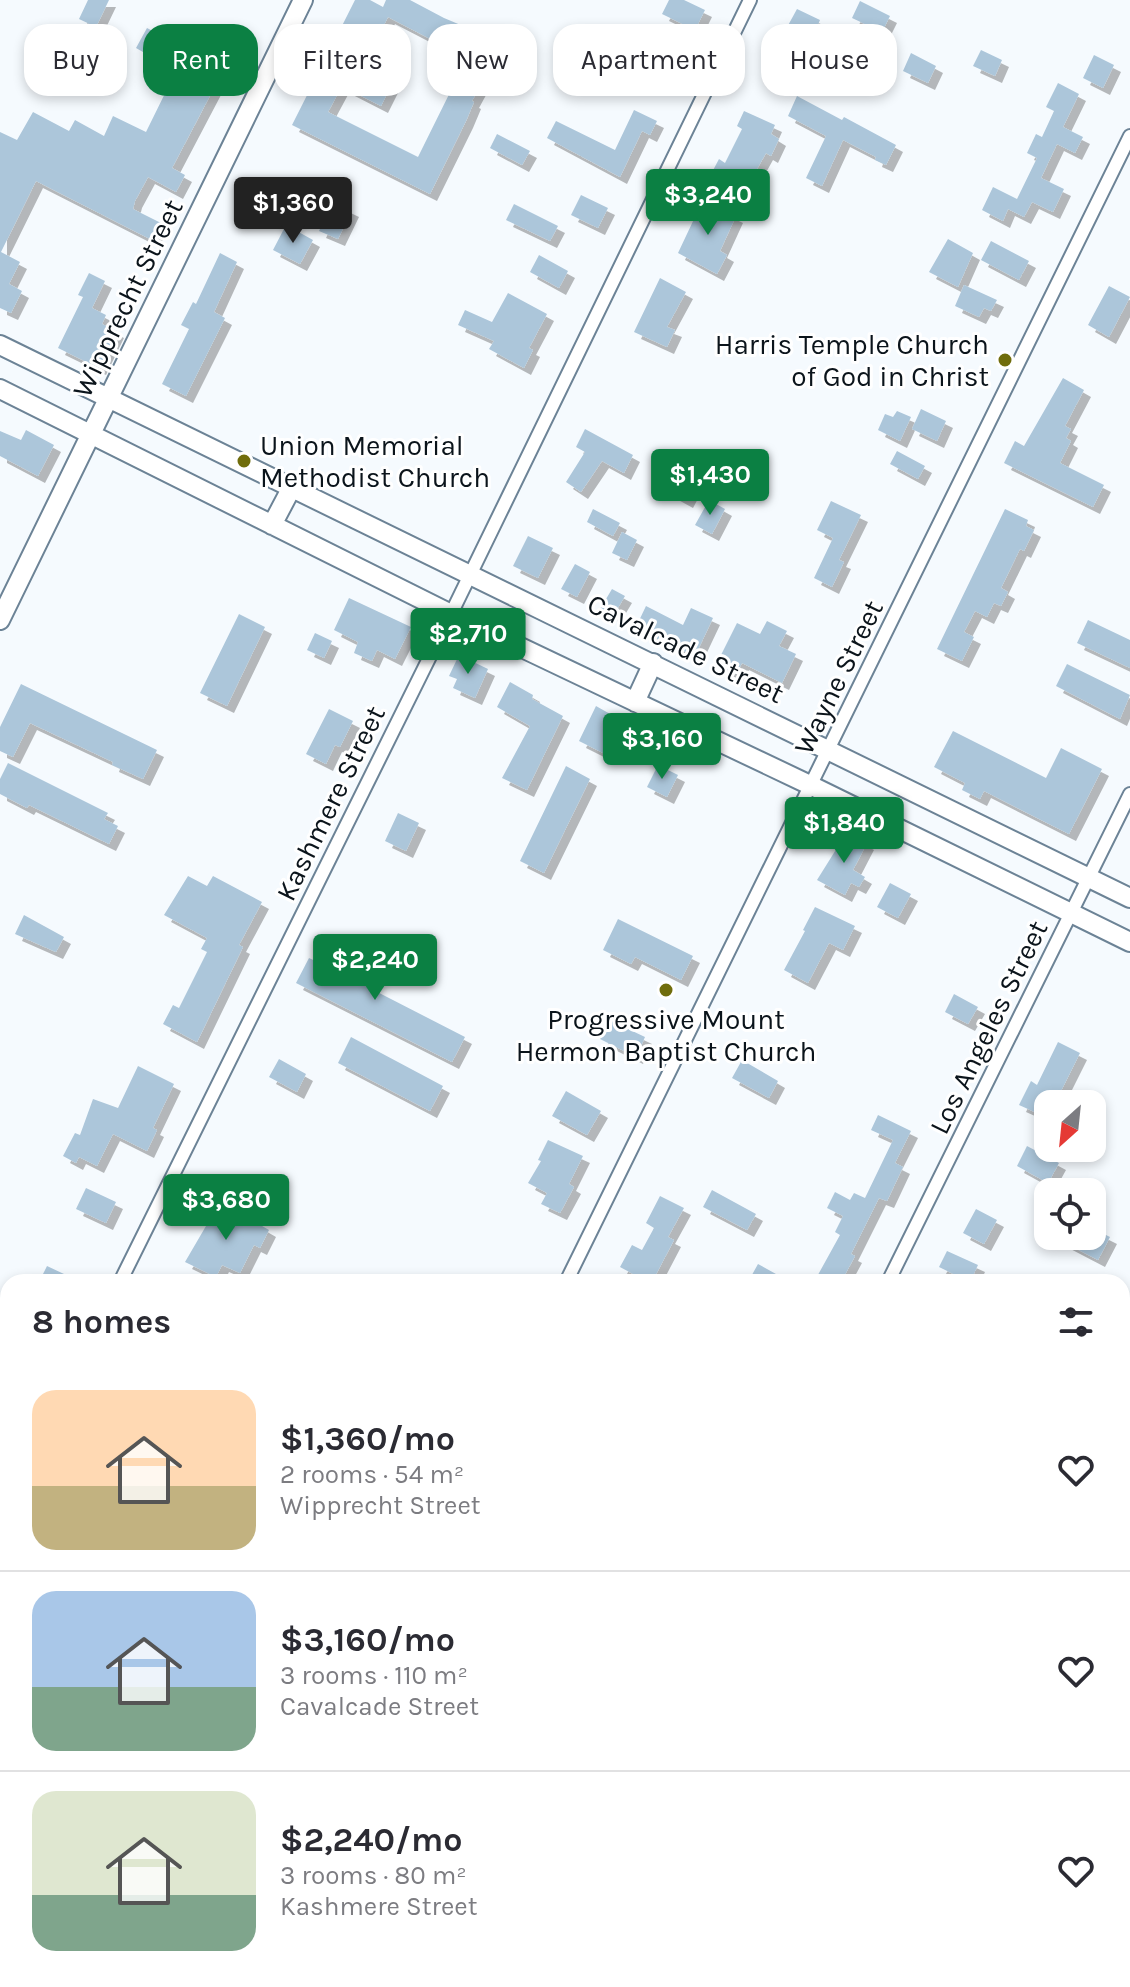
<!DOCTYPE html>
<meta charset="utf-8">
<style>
body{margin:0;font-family:Karla,sans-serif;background:#f2f2f3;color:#2b2b33;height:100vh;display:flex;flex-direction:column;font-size:30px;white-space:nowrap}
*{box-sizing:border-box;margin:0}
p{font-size:26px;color:#7c7c81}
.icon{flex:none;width:44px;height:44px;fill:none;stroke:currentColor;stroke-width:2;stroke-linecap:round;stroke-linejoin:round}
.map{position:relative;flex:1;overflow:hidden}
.panel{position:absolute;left:0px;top:1274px;width:1130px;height:714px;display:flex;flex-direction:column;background:#fff;border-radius:24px 24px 0 0;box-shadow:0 4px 12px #0003}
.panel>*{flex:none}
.guide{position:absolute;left:24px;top:24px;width:1082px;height:72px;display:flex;gap:16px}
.needle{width:52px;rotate:207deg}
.tools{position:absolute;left:1034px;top:1090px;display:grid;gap:16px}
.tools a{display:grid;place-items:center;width:72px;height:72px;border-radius:16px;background:#fff;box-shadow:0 4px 12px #0003;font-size:40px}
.price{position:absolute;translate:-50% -68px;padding:0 18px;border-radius:8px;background:#0b8043;color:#fff;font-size:26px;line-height:52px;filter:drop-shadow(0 2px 4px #0008)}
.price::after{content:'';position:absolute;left:50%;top:48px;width:24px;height:18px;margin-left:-12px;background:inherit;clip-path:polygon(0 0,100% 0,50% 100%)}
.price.current{background:#222;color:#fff}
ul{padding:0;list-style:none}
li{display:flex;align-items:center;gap:24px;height:200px;padding:0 32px}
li+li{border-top:2px solid #e1e1e2}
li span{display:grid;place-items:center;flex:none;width:224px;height:160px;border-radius:24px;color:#555}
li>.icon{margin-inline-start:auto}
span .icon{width:96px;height:96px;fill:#fffc;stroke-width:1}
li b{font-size:34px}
h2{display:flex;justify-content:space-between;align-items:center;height:96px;padding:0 32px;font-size:34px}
.pill{padding:0 28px;border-radius:24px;background:#fff;box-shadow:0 4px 12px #0003;font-size:28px;line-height:72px}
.pill.current{background:#0b8043;color:#fff}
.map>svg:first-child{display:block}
.building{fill:#acc6da;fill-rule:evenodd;filter:url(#shadow)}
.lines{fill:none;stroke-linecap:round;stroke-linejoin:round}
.street-casing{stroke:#6c8396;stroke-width:16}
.secondary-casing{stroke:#6c8396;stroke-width:22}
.street{stroke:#fff;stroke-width:12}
.secondary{stroke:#fff;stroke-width:18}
.poi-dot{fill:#706d0c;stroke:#fff;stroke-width:3}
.labels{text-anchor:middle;stroke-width:6;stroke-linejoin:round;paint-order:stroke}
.street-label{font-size:28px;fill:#0b141b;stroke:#fff}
.poi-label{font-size:28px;fill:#0b141b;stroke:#fff;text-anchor:end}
</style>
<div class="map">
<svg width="1130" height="1987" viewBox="0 0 1130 1987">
<defs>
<filter id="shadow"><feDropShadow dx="7" dy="7" stdDeviation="0" flood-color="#0004"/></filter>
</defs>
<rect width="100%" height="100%" fill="#f5fafe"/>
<path class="building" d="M88,0H109L96,27L79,19Z
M355,0H370L383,7L386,0H410L444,18L463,26L464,24L503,46L486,81L484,79L472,101L474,102L466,121L430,194L292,125ZM388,17L467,58L418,157L328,112L342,86L381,106L393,82L363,67Z
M669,0H684L705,10L695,30L662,14Z
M860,1L890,16L882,32L852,18Z
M797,9L820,20L796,76L768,62Z
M147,28L224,69L172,168L185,175L176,192L148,177L135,201L133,209L161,223L152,240L36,181L1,252L20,262L9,284L22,291L11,313L0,308V132L17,140L33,112L69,131L75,120L104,136L113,116L146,132L176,71L136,48Z
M644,44L677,60L673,69L678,72L672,85L634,67Z
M981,50L1002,60L995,76L973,66Z
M911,53L936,66L928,83L903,71Z
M1094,55L1114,65L1103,88L1083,78Z
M1058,83L1079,94L1063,127L1083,137L1075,153L1057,144L1041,178L1064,189L1053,212L1032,202L1024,217L1008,209L1003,221L982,210L993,187L1017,199L1037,158L1027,153L1036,134L1042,137L1054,111L1046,107Z
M797,96L842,120L844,117L896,145L886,165L875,160L876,157L843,140L822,186L806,178L826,136L788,116Z
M634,110L657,121L650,135L642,131L620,177L547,138L556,121L615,150Z
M744,111L775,125L771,134L779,139L771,156L766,153L743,194L710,176L719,159L725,163L742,129L737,126Z
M497,134L530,151L522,165L490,148Z
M276,180L310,199L299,218L266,200Z
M319,194L352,210L338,239L319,231L327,215L313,208Z
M581,195L608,208L598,228L571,215Z
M703,200L736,216L720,251L727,255L717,274L678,253Z
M514,204L558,226L550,241L506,220Z
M286,225L313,240L300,264L273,250Z
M948,239L973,253L958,287L929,272Z
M991,241L1029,261L1019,280L981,260Z
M220,253L237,262L214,312L225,318L186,396L162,384L189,329L181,325L193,302L196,304Z
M539,255L568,271L559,288L530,272Z
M89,273L105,281L92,308L106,315L102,324L117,331L99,368L58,348L83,297L78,295Z
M660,278L686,292L667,327L675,330L667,347L634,332Z
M964,285L997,300L991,311L984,308L979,317L955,306Z
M1109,286L1130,297L1109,337L1088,325Z
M508,293L547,314L529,348L533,350L524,368L489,349L494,341L458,325L465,310L492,322Z
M1063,378L1084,390L1065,426L1071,429L1066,438L1071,441L1060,463L1104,485L1093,507L1004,463L1015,441L1024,446Z
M921,409L946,421L937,441L912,429Z
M897,411L911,417L900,441L878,430L885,414L893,417Z
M585,429L633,455L624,473L602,461L581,492L566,482L585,452L576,447Z
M26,430L54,445L38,476L0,456V431L21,440Z
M897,451L925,466L918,479L890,464Z
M663,470L694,486L686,501L655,484Z
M709,500L725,509L712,534L695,525Z
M831,501L861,515L839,560L844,562L832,587L814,578L833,538L817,530Z
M593,509L620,523L613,536L587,522Z
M1005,509L1028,520L1026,526L1034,530L1024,551L1020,549L1001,588L1008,592L1001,606L994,603L987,617L975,611L964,632L974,637L962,661L937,649Z
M622,532L637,540L627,560L612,553Z
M528,536L553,548L538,578L513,566Z
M575,564L590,572L577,597L561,589Z
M612,589L625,596L613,616L600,609Z
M349,598L411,627L395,659L377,650L372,661L354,653L358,642L334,630Z
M646,606L683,625L691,608L713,618L695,656L635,629Z
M239,614L265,627L227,706L200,693Z
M1088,620L1130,640V668L1077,643Z
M767,621L787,631L779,646L796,654L782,683L742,663L736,674L716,665L737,623L760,634Z
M315,633L332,641L324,658L307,650Z
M459,655L488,669L475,698L453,688L457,679L449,676Z
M1067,664L1130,695L1120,719L1056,686Z
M510,682L533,695L532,699L563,716L527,790L502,778L530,726L497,707Z
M21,684L157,750L143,779L112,765L113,762L30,723L13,757L0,751V727Z
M596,706L619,719L603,753L579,741Z
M329,709L353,721L340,747L335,745L326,764L306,754Z
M953,731L1046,778L1061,748L1102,769L1069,834L984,791L980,799L962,790L965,783L934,767Z
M8,763L108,813L104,819L118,826L109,844L29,805L27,808L0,794V779Z
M658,765L678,775L667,797L647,787Z
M566,766L590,779L544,873L520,861Z
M398,813L419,823L406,851L385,841Z
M847,832L867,843L853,870L865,877L859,887L851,883L845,895L817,880Z
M188,876L207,886L213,876L262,902L239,945L243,947L197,1042L163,1024L173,1005L179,1008L207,952L201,949L207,938L164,915Z
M890,883L911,894L898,918L877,907Z
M815,907L855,926L843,950L829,943L808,983L784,970L805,931L803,930Z
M24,915L64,937L56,952L15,934Z
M618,919L693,956L681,980L635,957L631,964L603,950Z
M341,937L365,948L350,978L465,1037L452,1062L296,983L309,958L326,966Z
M954,994L978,1007L968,1024L945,1012Z
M609,1020L645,1037L636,1057L600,1039Z
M351,1037L443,1086L430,1111L338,1063Z
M1058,1042L1080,1053L1059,1095L1079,1104H1048V1118L1019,1105L1031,1081L1037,1085Z
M279,1059L306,1074L297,1092L269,1077Z
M742,1060L778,1081L769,1098L732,1078Z
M138,1066L174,1084L153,1128L157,1130L147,1151L113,1134L97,1166L79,1157L76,1163L63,1156L75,1133L80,1135L93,1099L118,1108Z
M566,1091L601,1111L587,1135L552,1116Z
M878,1115L911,1131L895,1163L903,1167L887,1201L879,1198L851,1254L855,1256L841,1282H814L840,1235L835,1232L843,1216L827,1208L835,1192L850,1200L854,1193L865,1198L893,1140L871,1130Z
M548,1140L583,1156L569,1184L574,1187L560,1213L541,1204L547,1193L528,1183L541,1161L538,1160Z
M1027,1146L1059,1163L1048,1183L1017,1166Z
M86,1188L116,1202L106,1223L76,1209Z
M712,1190L756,1214L747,1230L703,1207Z
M660,1196L684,1208L668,1237L674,1240L652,1282H648L620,1267L632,1245L642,1250L654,1228L646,1223Z
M220,1202L269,1230L260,1248L254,1245L240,1273L222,1265L216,1277L185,1262Z
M976,1209L997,1220L984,1244L963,1233Z
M1092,1228L1110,1237L1098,1260L1052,1236H1092Z
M947,1251L978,1265L970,1282L939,1267Z
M758,1264L776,1274L772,1282H748Z
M47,1266L81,1282H39Z"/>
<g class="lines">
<g class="street-casing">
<path id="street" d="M120,1282L451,614L750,0
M566,1282L1130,136
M888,1282L1130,794
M0,1521L8,1505
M1122,1954L1130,1958
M0,1985L3,1987
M218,1987L222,1980
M541,1987L545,1980"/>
</g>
<g class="secondary-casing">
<path id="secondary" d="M0,345L1130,898
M0,389L451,614L812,786L1130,942
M272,525L292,487
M0,620L303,0
M635,702L653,663
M1122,1355L1130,1339
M0,1404L8,1408
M1122,1412L1130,1396
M809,1987L812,1980
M836,1987L840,1980"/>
</g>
<use href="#street" class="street"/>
<use href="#secondary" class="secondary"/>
</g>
<g class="poi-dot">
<circle cx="1005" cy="360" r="8"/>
<circle cx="244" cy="461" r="8"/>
<circle cx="666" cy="990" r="8"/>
</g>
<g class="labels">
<g class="street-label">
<text transform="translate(127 298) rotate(-64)" y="10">Wipprecht Street</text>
<text transform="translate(686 648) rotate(26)" y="10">Cavalcade Street</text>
<text transform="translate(838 677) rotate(-64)" y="10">Wayne Street</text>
<text transform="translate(330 803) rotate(-64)" y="10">Kashmere Street</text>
<text transform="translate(988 1027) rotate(-64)" y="10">Los Angeles Street</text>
</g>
<g class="poi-label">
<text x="989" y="354">Harris Temple Church<tspan x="989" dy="32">of God in Christ</tspan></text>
<text x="260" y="455" text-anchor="start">Union Memorial<tspan x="260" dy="32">Methodist Church</tspan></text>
<text x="666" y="1029" text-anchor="middle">Progressive Mount<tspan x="666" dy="32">Hermon Baptist Church</tspan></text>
</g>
</g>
</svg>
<div class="tools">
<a><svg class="needle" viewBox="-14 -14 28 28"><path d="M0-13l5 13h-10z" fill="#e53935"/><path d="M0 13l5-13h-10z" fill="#7c7c81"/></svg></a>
<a><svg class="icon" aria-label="locate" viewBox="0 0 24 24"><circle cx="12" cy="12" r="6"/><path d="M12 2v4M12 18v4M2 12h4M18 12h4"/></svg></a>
</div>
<b class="price" style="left:708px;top:237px">$3,240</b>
<b class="price current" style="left:293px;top:245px">$1,360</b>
<b class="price" style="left:710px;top:517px">$1,430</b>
<b class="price" style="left:468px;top:676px">$2,710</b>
<b class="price" style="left:662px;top:781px">$3,160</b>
<b class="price" style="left:844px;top:865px">$1,840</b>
<b class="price" style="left:375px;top:1002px">$2,240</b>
<b class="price" style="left:226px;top:1242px">$3,680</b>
<div class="guide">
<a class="pill">Buy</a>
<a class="pill current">Rent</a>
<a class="pill">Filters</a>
<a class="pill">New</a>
<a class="pill">Apartment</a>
<a class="pill">House</a>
</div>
<section class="panel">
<h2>8 homes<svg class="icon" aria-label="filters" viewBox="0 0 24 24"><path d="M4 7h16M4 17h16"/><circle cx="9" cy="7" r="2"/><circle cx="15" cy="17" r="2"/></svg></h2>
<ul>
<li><span style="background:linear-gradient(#ffd9b3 60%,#c2b280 0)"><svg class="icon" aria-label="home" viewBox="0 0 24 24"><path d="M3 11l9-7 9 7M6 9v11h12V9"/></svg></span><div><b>$1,360/mo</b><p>2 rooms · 54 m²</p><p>Wipprecht Street</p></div><svg class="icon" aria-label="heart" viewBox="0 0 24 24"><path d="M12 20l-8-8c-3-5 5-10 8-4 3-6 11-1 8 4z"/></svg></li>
<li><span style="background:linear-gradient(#a9c7e8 60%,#7fa58c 0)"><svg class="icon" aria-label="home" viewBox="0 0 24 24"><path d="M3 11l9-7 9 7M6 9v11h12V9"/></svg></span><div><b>$3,160/mo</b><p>3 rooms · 110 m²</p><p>Cavalcade Street</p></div><svg class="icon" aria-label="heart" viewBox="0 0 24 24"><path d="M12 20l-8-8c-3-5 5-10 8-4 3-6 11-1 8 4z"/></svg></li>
<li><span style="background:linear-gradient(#dfe7d0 65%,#7fa58c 0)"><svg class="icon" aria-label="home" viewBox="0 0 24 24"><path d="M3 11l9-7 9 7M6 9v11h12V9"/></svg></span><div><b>$2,240/mo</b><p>3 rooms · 80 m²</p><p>Kashmere Street</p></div><svg class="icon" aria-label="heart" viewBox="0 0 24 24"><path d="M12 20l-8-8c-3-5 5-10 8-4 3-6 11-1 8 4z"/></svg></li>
</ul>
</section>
</div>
